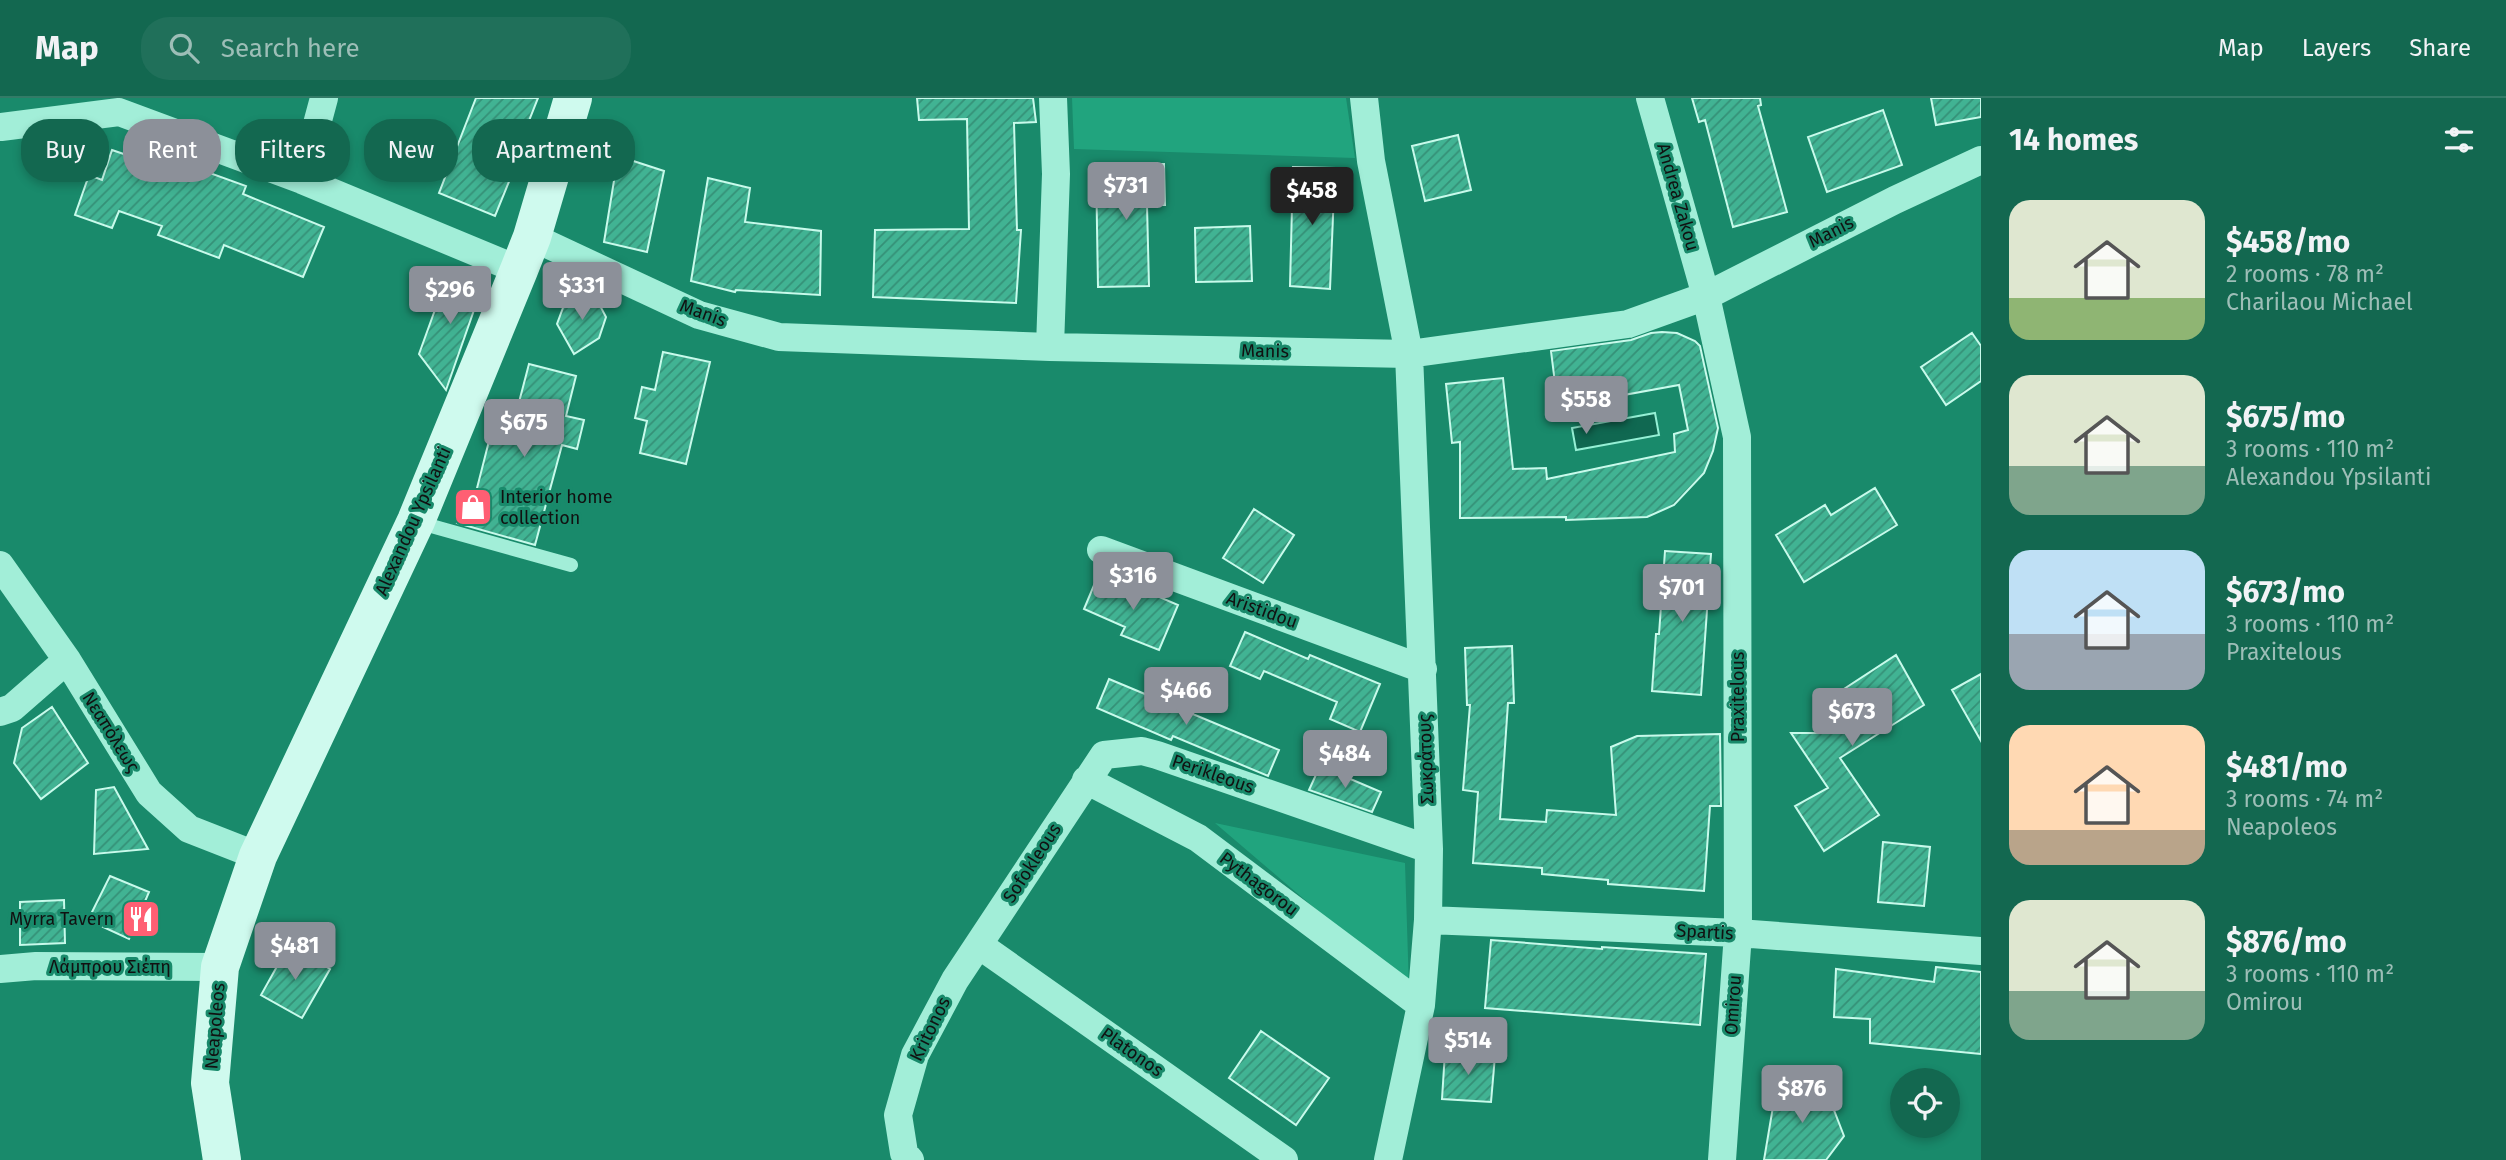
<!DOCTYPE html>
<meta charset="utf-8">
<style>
body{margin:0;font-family:"Fira Sans",sans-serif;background:#20705a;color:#f1f3f6;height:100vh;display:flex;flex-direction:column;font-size:26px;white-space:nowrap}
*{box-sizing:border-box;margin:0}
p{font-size:23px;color:#9dbeb7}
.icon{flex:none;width:38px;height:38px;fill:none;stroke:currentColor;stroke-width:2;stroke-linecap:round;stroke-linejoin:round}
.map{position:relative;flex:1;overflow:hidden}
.details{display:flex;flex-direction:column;background:#136850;width:525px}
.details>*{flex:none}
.banner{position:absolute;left:21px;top:21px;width:665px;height:63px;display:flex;gap:14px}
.tools{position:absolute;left:1890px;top:970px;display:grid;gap:14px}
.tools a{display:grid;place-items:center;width:70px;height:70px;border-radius:50%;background:#136850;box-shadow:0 4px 10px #0003;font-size:35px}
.price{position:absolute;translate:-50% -60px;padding:0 16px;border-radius:7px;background:#8c9099;color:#fff;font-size:23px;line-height:46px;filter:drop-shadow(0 2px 4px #0008)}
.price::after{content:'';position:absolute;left:50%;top:42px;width:21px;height:16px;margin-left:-10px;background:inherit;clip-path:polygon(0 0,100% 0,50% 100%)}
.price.current{background:#222;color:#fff}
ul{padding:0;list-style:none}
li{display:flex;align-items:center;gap:21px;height:175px;padding:0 28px}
li span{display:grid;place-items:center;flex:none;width:196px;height:140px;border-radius:21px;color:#555}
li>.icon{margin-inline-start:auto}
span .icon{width:84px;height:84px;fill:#fffc;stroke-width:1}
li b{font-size:30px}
h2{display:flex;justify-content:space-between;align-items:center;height:84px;padding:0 28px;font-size:30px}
.tag{padding:0 24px;border-radius:28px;background:#136850;box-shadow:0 4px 10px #0003;font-size:24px;line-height:63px}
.tag.current{background:#8c9099;color:#fff}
header{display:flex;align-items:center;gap:42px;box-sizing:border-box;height:98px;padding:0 35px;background:#136850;border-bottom:2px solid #327b67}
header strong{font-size:33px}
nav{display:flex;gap:38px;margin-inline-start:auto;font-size:24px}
.search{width:490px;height:63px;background:#20705a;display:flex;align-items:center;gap:18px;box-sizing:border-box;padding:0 24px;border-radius:28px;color:#9dbeb7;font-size:26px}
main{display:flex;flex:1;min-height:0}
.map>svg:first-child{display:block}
.green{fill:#21a47e}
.water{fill:#106851;stroke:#95f0d5;stroke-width:2}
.building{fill:url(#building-hatch);stroke:#c8faeb;stroke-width:2}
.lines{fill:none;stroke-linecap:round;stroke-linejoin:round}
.service{stroke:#a2eed8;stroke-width:14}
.minor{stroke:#a2eed8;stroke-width:28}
.secondary{stroke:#cffaee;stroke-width:38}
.labels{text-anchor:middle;stroke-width:6;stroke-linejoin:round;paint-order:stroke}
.street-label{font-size:18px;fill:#111;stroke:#198a6b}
.poi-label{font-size:18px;fill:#111;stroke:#198a6b;text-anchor:start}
</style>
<header>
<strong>Map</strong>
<div class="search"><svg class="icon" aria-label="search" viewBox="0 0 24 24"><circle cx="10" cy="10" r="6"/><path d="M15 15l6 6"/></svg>Search here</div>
<nav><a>Map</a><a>Layers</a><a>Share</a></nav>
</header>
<main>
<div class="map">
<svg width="1981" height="1062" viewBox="0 0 1981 1062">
<defs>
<pattern id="building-hatch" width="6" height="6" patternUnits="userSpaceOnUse" patternTransform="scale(1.75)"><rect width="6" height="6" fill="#41b393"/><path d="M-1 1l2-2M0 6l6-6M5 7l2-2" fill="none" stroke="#359077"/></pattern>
</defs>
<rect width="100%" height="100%" fill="#198a6b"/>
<path class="green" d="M1072,0H1346L1355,60L1074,51Z
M1215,725L1405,765L1409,891Z"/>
<path class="water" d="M1655,315L1659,337L1576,352L1572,330Z"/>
<path class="building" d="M476,0H538L513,63L517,64L495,118L439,95Z
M917,0H1033L1036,24L1014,25L1017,132H1021L1016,205L873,199L875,132L969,131L967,21L919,22Z
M1692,0H1760L1761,7L1758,8L1787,114L1733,129L1705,22L1699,24Z
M1931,0H1981V19L1936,27Z
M1883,12L1902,67L1827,94L1808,39Z
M1458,37L1471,92L1425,103L1412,48Z
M112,52L182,76L185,66L246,88L243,96L324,129L303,179L224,147L219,160L158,137L162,128L119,113L112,130L75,117L89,77L102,82Z
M618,58L664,73L647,154L604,144Z
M1164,66L1165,107H1147L1149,188L1098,189L1096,68Z
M1293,69L1335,70L1330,191L1290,188Z
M708,80L750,90L745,124L821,133L820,197L736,192L735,194L691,183Z
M1250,128L1252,183L1196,184L1195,130Z
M448,176L476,182L480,195L446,292L419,256Z
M580,195L596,200L606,219L599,240L574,256L557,226L564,207Z
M1662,234L1677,235L1695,243L1700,248L1718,330L1713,353L1704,375L1674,407L1647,419L1566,422V419L1460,420V344L1452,345L1446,286L1503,280L1513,371L1546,370L1547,381L1675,354L1674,336L1688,332L1679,287L1558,309L1551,253L1631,242L1651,235Z
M1972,235L1981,248V283L1946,307L1921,269Z
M663,254L710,264L686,366L640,355L647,323L635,320L642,289L655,292Z
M529,266L576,278L566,318L584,322L577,351L562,347L535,447L457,425L464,395L475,398L489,343L495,345L498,332L504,333L511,306L518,308Z
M1875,390L1897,427L1804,484L1776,437L1825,407L1831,417Z
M1254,411L1294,437L1263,485L1223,460Z
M1665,453L1711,456L1701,597L1652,593L1656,536H1659Z
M1097,480L1138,497L1141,491L1178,507L1159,552L1121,537L1125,529L1084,511Z
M1245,534L1308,561L1310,557L1380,586L1360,634L1330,621L1337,604L1264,573L1260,581L1230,568Z
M1512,548L1514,605H1508L1500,721L1546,724L1547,712L1616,717L1611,649L1637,638L1720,636L1721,708H1710L1704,793L1608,786V782L1542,776V770L1473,765L1478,694L1463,692L1470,607H1467L1465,550Z
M1896,557L1924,607L1840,660L1879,717L1824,753L1795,708L1828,690L1791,635H1820L1821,606Z
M1981,576V643L1952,592Z
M1109,581L1279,652L1268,678L1173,638L1171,642L1097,610Z
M52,609L88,665L41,701L14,665L22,630Z
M1320,668L1381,694L1372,714L1309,692Z
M114,689L148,751L94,756L96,692Z
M1883,744L1930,749L1924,808L1878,804Z
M110,778L149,794L129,841L88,822Z
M64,802L65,845L20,847V804Z
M1491,842L1602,851V849L1706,856L1700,927L1485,910Z
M289,847L330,871L302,920L261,897Z
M1936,869L1981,874V956L1870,945V921L1834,919L1836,871L1934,884Z
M1261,933L1329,980L1296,1027L1229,980Z
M1445,954L1495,958L1491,1004L1442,1001Z
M1777,985L1825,989L1844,1038L1826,1062H1764Z"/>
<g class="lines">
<path class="service" d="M417,424L571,467"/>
<path class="minor" d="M1364,0L1371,63L1409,256L1429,751L1428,822L1421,907L1388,1062
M1650,0L1706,198L1737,339L1738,835L1722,1062
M1,29L119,14L302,82L519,172
M302,82L324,0
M532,139L699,217L779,239L1050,249L1409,256L1628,226L1706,198L1895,102L1981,62
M1050,249L1056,76L1053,0
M1101,452L1423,571
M0,467L67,562L149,695L189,731L258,758
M0,614L12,610L67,562
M1086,682L1198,740L1421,907
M1428,822L1738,835L1981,853
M979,847L1284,1062
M0,871L36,868L220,869
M910,1062L904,1055L898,1017L915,957L955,882L1104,657L1142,653L1157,657L1429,751"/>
<path class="secondary" d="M222,1062L210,985L220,869L258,758L416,423L519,172L532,139L573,0"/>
</g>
<defs>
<g id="shop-square" transform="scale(2.0125)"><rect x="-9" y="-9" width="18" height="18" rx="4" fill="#ff5f73" stroke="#198a6b"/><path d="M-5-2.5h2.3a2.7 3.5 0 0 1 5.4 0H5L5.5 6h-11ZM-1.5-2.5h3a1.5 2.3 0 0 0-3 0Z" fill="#fff"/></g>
<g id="restaurant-square" transform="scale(2.0125)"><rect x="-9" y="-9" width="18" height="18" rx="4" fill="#ff5f73" stroke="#198a6b"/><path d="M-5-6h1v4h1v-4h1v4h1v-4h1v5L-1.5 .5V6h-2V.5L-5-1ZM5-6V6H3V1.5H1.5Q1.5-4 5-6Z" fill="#fff"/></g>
</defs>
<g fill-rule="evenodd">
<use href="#shop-square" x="473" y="409"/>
<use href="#restaurant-square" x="141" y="821"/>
</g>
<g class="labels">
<g class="street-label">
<text transform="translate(1678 99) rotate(74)" y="6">Andrea Zakou</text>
<text transform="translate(1831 134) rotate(-27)" y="6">Manis</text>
<text transform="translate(703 215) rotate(20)" y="6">Manis</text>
<text transform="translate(1265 253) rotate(1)" y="6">Manis</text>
<text transform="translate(413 423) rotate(-66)" y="6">Alexandou Ypsilanti</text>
<text transform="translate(1262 512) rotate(20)" y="6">Aristidou</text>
<text transform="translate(1738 599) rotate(-90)" y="6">Praxitelous</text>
<text transform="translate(111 634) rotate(58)" y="6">Νεαπόλεως</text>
<text transform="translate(1426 661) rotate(-92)" y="6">Σωκράτους</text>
<text transform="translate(1213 676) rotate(19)" y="6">Perikleous</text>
<text transform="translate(1032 765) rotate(-57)" y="6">Sofokleous</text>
<text transform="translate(1259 786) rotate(37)" y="6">Pythagorou</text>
<text transform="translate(1705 834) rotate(3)" y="6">Spartis</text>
<text x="110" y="875">Λάμπρου Σιέπη</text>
<text transform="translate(1733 907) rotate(-86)" y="6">Omirou</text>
<text transform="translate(215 928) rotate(-85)" y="6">Neapoleos</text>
<text transform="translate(930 931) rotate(-64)" y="6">Kritonos</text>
<text transform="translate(1132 954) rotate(35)" y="6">Platonos</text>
</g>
<g class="poi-label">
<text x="500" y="405">Interior home<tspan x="500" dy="21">collection</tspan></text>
<text x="114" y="827" text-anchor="end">Myrra Tavern</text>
</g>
</g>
</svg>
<div class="tools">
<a><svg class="icon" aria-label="locate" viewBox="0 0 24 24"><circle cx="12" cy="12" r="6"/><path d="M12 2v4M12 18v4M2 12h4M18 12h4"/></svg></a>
</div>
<b class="price" style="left:1126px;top:124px">$731</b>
<b class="price current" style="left:1312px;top:129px">$458</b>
<b class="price" style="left:582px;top:224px">$331</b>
<b class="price" style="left:450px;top:228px">$296</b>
<b class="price" style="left:1586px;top:338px">$558</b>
<b class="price" style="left:524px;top:361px">$675</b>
<b class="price" style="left:1133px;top:514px">$316</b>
<b class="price" style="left:1682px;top:526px">$701</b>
<b class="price" style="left:1186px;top:629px">$466</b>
<b class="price" style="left:1852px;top:650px">$673</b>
<b class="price" style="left:1345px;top:692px">$484</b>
<b class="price" style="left:295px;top:884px">$481</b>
<b class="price" style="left:1468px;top:979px">$514</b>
<b class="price" style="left:1802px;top:1027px">$876</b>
<div class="banner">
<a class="tag">Buy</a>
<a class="tag current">Rent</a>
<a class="tag">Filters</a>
<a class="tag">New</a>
<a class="tag">Apartment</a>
</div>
</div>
<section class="details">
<h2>14 homes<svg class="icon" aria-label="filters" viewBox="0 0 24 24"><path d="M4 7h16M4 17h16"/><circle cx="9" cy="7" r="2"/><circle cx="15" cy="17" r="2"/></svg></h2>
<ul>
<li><span style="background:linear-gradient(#dfe7d0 70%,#8fb573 0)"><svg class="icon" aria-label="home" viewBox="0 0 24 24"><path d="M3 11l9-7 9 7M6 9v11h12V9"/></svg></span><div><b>$458/mo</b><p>2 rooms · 78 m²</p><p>Charilaou Michael</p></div></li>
<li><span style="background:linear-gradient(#dfe7d0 65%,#7fa58c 0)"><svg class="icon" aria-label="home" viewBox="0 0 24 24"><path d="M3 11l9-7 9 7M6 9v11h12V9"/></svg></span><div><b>$675/mo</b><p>3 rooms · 110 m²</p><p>Alexandou Ypsilanti</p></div></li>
<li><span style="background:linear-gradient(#bfe0f5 60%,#9aa5b1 0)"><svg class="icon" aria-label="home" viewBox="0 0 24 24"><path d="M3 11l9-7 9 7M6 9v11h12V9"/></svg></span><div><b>$673/mo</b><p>3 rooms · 110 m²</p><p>Praxitelous</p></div></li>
<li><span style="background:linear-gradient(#ffd9b3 75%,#b9a48a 0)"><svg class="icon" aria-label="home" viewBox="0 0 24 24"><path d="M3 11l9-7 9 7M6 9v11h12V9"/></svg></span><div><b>$481/mo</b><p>3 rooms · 74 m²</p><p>Neapoleos</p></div></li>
<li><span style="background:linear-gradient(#dfe7d0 65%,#7fa58c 0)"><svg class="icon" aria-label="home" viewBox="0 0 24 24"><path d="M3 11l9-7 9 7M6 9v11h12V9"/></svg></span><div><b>$876/mo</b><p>3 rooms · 110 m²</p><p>Omirou</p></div></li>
</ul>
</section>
</main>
